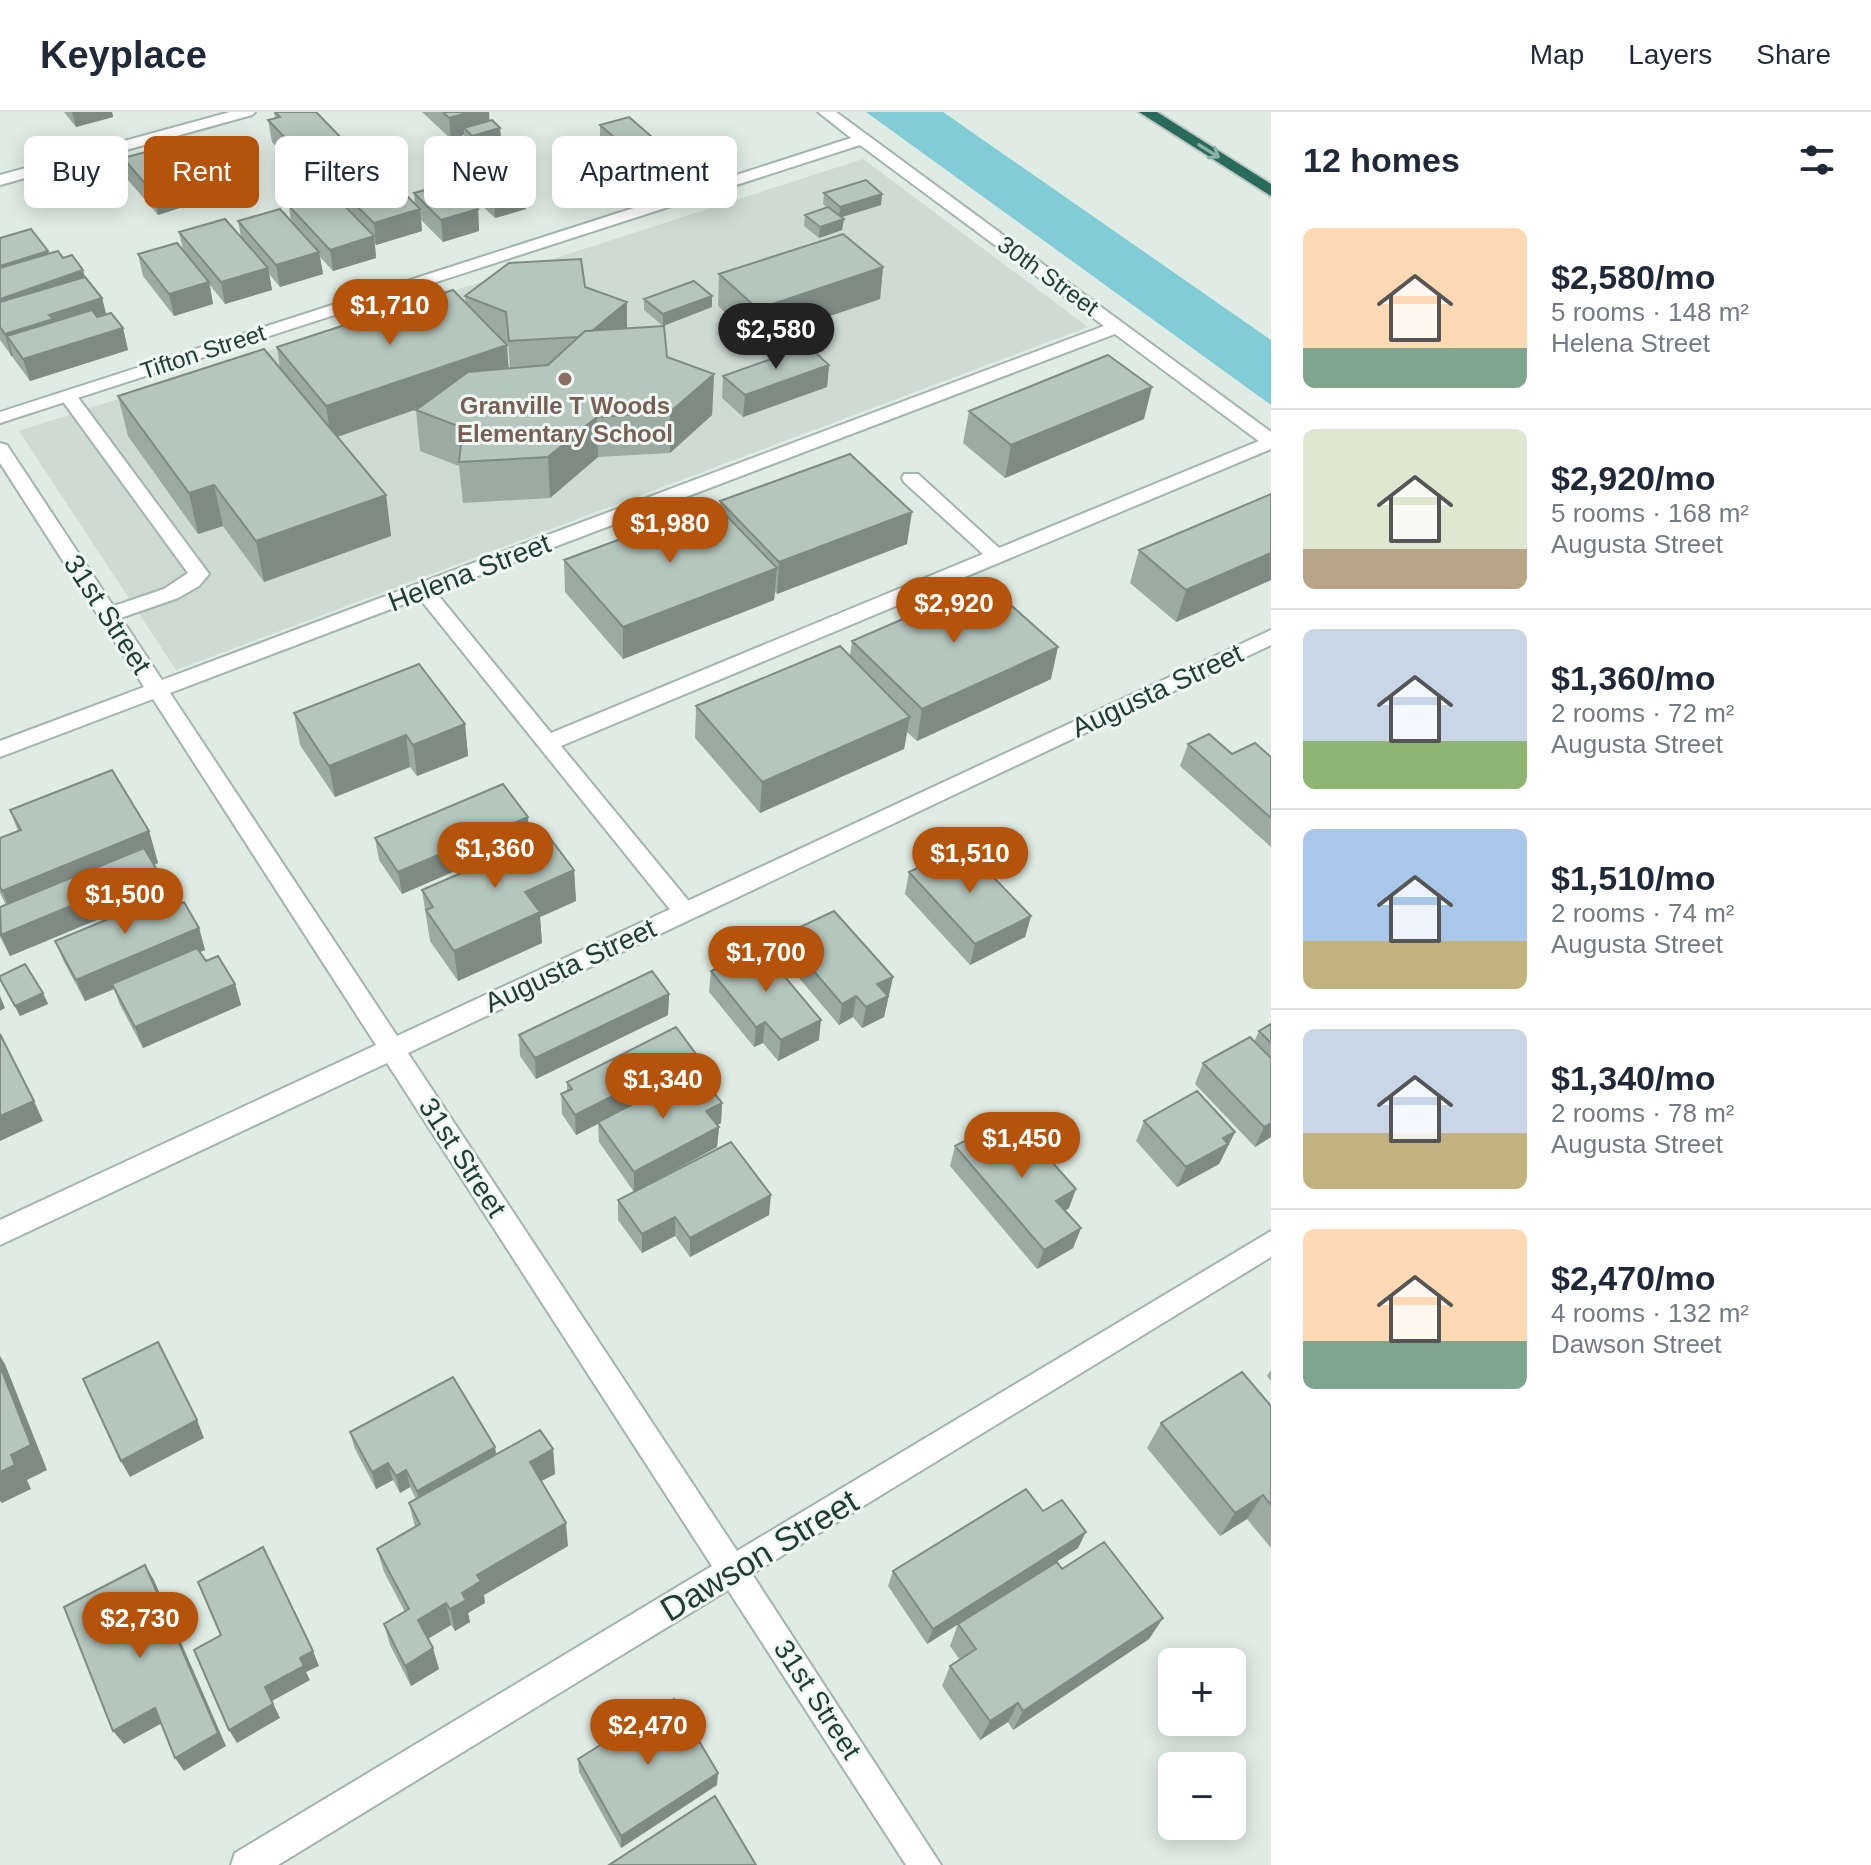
<!DOCTYPE html>
<meta charset="utf-8">
<style>
body{margin:0;font-family:Arial,sans-serif;background:#f6f6f7;color:#1f2937;height:100vh;display:flex;flex-direction:column;font-size:30px;white-space:nowrap}
*{box-sizing:border-box;margin:0}
p{font-size:26px;color:#747a83}
.icon{flex:none;width:44px;height:44px;fill:none;stroke:currentColor;stroke-width:2;stroke-linecap:round;stroke-linejoin:round}
.map{position:relative;flex:1;overflow:hidden}
.sheet{display:flex;flex-direction:column;background:#fff;width:600px}
.sheet>*{flex:none}
.top-card{position:absolute;left:24px;top:24px;width:760px;height:72px;display:flex;gap:16px}
.tools{position:absolute;left:1158px;top:1536px;display:grid;gap:16px}
.tools a{display:grid;place-items:center;width:88px;height:88px;border-radius:12px;background:#fff;box-shadow:0 4px 20px #0003;font-size:40px}
.price{position:absolute;translate:-50% -68px;padding:0 18px;border-radius:28px;background:#b45309;color:#fff;font-size:26px;line-height:52px;filter:drop-shadow(0 2px 4px #0008)}
.price::after{content:'';position:absolute;left:50%;top:48px;width:24px;height:18px;margin-left:-12px;background:inherit;clip-path:polygon(0 0,100% 0,50% 100%)}
.price.active{background:#222;color:#fff}
ul{padding:0;list-style:none}
li{display:flex;align-items:center;gap:24px;height:200px;padding:0 32px}
li+li{border-top:2px solid #e0e1e3}
li span{display:grid;place-items:center;flex:none;width:224px;height:160px;border-radius:12px;color:#555}
li>.icon{margin-inline-start:auto}
span .icon{width:96px;height:96px;fill:#fffc;stroke-width:1}
li b{font-size:34px}
h2{display:flex;justify-content:space-between;align-items:center;height:96px;padding:0 32px;font-size:34px}
.pill{padding:0 28px;border-radius:12px;background:#fff;box-shadow:0 4px 20px #0003;font-size:28px;line-height:72px}
.pill.active{background:#b45309;color:#fff}
header{display:flex;align-items:center;gap:48px;box-sizing:border-box;height:112px;padding:0 40px;background:#fff;border-bottom:2px solid #e0e1e3}
header strong{font-size:38px}
nav{display:flex;gap:44px;margin-inline-start:auto;font-size:28px}
main{display:flex;flex:1;min-height:0}
.map>svg:first-child{display:block}
.built{fill:#cddbd4}
.water{fill:#82ccd6}
.lines{fill:none;stroke-linecap:round;stroke-linejoin:round}
.service-casing{stroke:#a2b4ac;stroke-width:4}
.minor-casing{stroke:#a2b4ac;stroke-width:4}
.motorway-casing{stroke:#c0c9c6;stroke-width:4}
.service{fill:#fff;fill-rule:evenodd}
.minor{fill:#fff;fill-rule:evenodd}
.motorway{fill:#286b5b;fill-rule:evenodd}
.wall{fill:#9baaa3;fill-rule:evenodd}
.shaded-wall{fill:#7e8b85}
.building{fill:#b4c6be;stroke:#7e8b85;stroke-width:2}
.oneway{stroke:#8cb2a7}
.education-dot{fill:#8d6e63;stroke:#eff8f3;stroke-width:3}
.labels{text-anchor:middle;stroke-width:6;stroke-linejoin:round;paint-order:stroke}
.far-street-label{font-size:24px;fill:#1f3d34;stroke:#eff8f3}
.far-education-label{font-size:24px;font-weight:bold;fill:#785e54;stroke:#eff8f3}
.street-label{font-size:28px;fill:#1f3d34;stroke:#eff8f3}
.near-street-label{font-size:34px;fill:#1f3d34;stroke:#eff8f3}
</style>
<header>
<strong>Keyplace</strong>
<nav><a>Map</a><a>Layers</a><a>Share</a></nav>
</header>
<main>
<div class="map">
<svg width="1271" height="1753" viewBox="0 0 1271 1753">
<rect width="100%" height="100%" fill="#dfece5"/>
<path class="built" d="M863,47L1088,215L176,558L19,319Z"/>
<path class="water" d="M866,0H943L1271,228V293Z"/>
<g class="lines">
<g class="service-casing">
<path id="service" d="M68,279L74,280L209,462L199,474L178,486L109,510L99,503L102,498L164,477L188,461L59,284Z
M1271,324V337L561,634L692,793L696,799L692,805L684,808L676,805L412,477L422,470L429,472L551,621L983,442L904,370L902,366L904,362H918L999,436Z"/>
</g>
<g class="minor-casing">
<path id="minor" d="M230,0H255L252,3L0,73V63Z
M818,0H836L1271,320V335L1264,333L1115,222L170,581L397,924L1271,518V533L408,941L737,1439L1271,1119V1145L752,1462L941,1753H906L728,1478L278,1753H231L235,1741L712,1454L387,951L0,1133V1108L376,933L153,587L0,645V629L144,575L0,351V331L7,333L162,568L1104,214L860,33L0,311V300L851,26Z"/>
</g>
<g class="motorway-casing">
<path id="motorway" d="M1139,0H1157L1271,72V84Z"/>
</g>
<use href="#service" class="service"/>
<use href="#minor" class="minor"/>
<use href="#motorway" class="motorway"/>
</g>
<path class="wall" d="M64,0H112L113,5L76,15Z
M274,0L352,37L355,59L316,70L302,54L296,56L272,30L268,8L275,6Z
M422,0H489V9L500,16L501,27L473,35L464,27V23L451,27Z
M600,13L660,53L631,62L600,34Z
M123,46L188,71L192,92L158,103L128,68Z
M455,48L525,76L526,97L495,106L457,70Z
M340,78L393,86L415,92L414,81L478,97L479,119L443,130L421,108L422,119L376,133L375,132L376,146L333,159L320,145L323,162L280,175L269,162L272,178L225,192L210,173L213,192L174,204L143,164L138,142L183,138L179,120L241,125L238,109L291,110L289,94L342,91Z
M824,81L882,82L881,93L841,105L844,107L842,118L819,126L804,114L805,103L827,96L823,92Z
M0,126L63,146L83,158L85,165L102,186L106,203L123,216L128,238L30,269L0,228Z
M883,155L880,187L756,229L718,194L719,162Z
M585,175L627,217L667,245L714,262L712,303L670,341L598,345L550,386L463,391L459,354L420,339L416,298L417,297L337,325L386,383L391,424L264,470L223,414L198,422L128,324L118,284L280,257L277,235L466,191L465,184ZM505,231L508,232L510,256H509Z
M712,184V195L663,214L644,198V187Z
M829,253L827,275L743,305L722,286L723,264Z
M969,299L1144,307L1005,366L963,331Z
M1271,382V468L1176,510L1130,471L1139,438Z
M720,389L907,432L777,482L775,480L774,488L623,547L565,480L564,448L719,397Z
M852,529L1051,567L917,629L907,620L904,637L760,701L695,626L696,594L850,544Z
M294,601L465,612L468,644L417,664L410,655L335,685L300,633Z
M1188,632L1232,642L1271,645V735L1180,654Z
M10,698L149,719L158,751L154,753L157,758L164,780L10,844L0,825V794V795L6,793L0,781V726L18,719Z
M529,725L574,758L576,789L540,805L542,831L458,869L430,829L422,778L472,756L471,752L402,782L379,748L375,726Z
M909,760L1031,804L1025,825L970,853L905,782Z
M170,796L199,816L205,838L200,840L206,849L235,872L241,893L143,936L120,893L114,877L85,889L64,850L55,829Z
M783,823L893,865L884,905L862,916L853,905L839,913L781,845Z
M711,859L819,928L778,949L763,931L754,935L709,880Z
M0,868L43,881L48,892L20,904Z
M669,882L668,903L536,967L520,944L519,923Z
M1271,912V1025L1255,1035L1195,972L1203,951L1254,930L1259,919Z
M696,942L695,961L722,991L721,1011L717,1013L719,1015L717,1035L634,1080L599,1030L598,1012L576,1023L562,1002L561,982L567,979V970Z
M1144,1009L1235,1020L1219,1052L1177,1075L1136,1029Z
M955,1034L1069,1096L1065,1099L1081,1116L1073,1136L1037,1157L950,1054Z
M618,1088L769,1103L690,1145L675,1124L642,1141L618,1108Z
M1271,1258V1269L1267,1264Z
M1271,1294V1436L1247,1407L1220,1424L1147,1336L1161,1311Z
M350,1320L496,1342L553,1337L555,1362L541,1369L568,1434L484,1483L485,1491L468,1501L470,1510L455,1519L451,1513L428,1527L439,1557L411,1574L390,1533L384,1512L405,1500L384,1460L377,1437L415,1415L409,1391L416,1387L410,1375L400,1381L393,1368L376,1377L355,1337Z
M1043,1399L1078,1436L927,1532L888,1474L893,1459Z
M1062,1457L1163,1506L1149,1527L1013,1618L1008,1610L980,1628L942,1574L950,1554L960,1548L950,1534L958,1512Z
M578,1647L717,1673L621,1736L579,1660Z"/>
<path class="shaded-wall" d="M72,0H112L113,5L76,15Z
M470,0H489L490,16H464V23L451,27L449,6Z
M500,16L501,27L473,35L472,24Z
M660,32V53L631,62V40Z
M298,33L302,54L296,56L293,34Z
M352,37L355,59L316,70L313,48Z
M188,71L192,92L158,103L153,81Z
M525,76L526,97L495,106L494,85Z
M882,82L881,93L839,106L840,95Z
M420,97L422,119L376,133L374,111Z
M478,97L479,119L443,130L441,108Z
M844,107L842,118L819,126L820,115Z
M374,124L376,146L333,159L330,138Z
M48,139L54,161L0,178V154Z
M319,140L323,162L280,175L276,153Z
M883,155L880,187L756,229L758,197Z
M268,156L272,178L225,192L221,170Z
M83,158L89,180L0,212V187Z
M209,170L213,192L174,204L169,182Z
M712,184V195L663,214V202Z
M102,186L108,209L7,224L13,244H11L5,222L49,203Z
M627,190V221L584,225Z
M123,216L128,238L30,269L23,247Z
M507,233L509,265L331,327L326,294Z
M829,253L827,275L743,305L745,283Z
M714,262L712,303L670,341V300Z
M1152,275L1144,307L1005,366L1011,333Z
M597,305L598,345L550,386L548,345Z
M214,373L223,414L198,422L189,381Z
M386,383L391,424L264,470L256,429Z
M912,400L907,432L777,482L779,450Z
M1271,441V468L1176,510L1186,478Z
M777,456L774,488L623,547V515Z
M1058,535L1051,567L917,629L922,597Z
M910,605L904,637L760,701L762,670Z
M465,612L468,644L417,664L413,633Z
M406,623L410,655L335,685L329,654Z
M528,705L529,727L402,782L398,760Z
M149,719L158,751L15,810L2,779Z
M157,758L164,780L10,844L1,823Z
M574,758L576,789L540,805L542,831L458,869L454,839L525,780Z
M1031,804L1025,825L970,853L975,832Z
M199,816L205,838L114,876L112,872L114,877L85,889L76,868Z
M893,865L884,905L862,916L866,895L877,872Z
M235,872L241,893L143,936L135,915Z
M43,881L48,892L20,904L15,894Z
M669,882L668,903L536,967L535,946Z
M0,884L5,896L0,899Z
M856,884L853,905L839,913L842,892Z
M821,908L819,928L778,949L781,928Z
M765,910L763,931L754,935L756,915Z
M696,942L695,962L576,1023L575,1003Z
M34,989L43,1009L0,1029V1004Z
M722,991L721,1011L705,1019L706,999Z
M1271,1011V1025L1255,1035L1264,1015Z
M719,1015L717,1035L634,1080V1060Z
M1235,1020L1219,1052L1177,1075L1186,1055L1223,1026Z
M1076,1077L1069,1096L1050,1108L1056,1089Z
M771,1083L769,1103L690,1145V1126Z
M675,1105V1124L642,1141V1122Z
M1081,1116L1073,1136L1037,1157L1044,1138Z
M0,1244L5,1252L47,1358L27,1368L31,1377L2,1391L0,1389V1360L11,1343L0,1254Z
M197,1308L204,1326L130,1365L121,1349Z
M495,1335L498,1352L421,1395L417,1379Z
M553,1337L555,1362L532,1374L530,1350Z
M388,1351L393,1368L376,1377L372,1360Z
M406,1358L410,1375L400,1381L396,1364Z
M1263,1383L1247,1407L1220,1424L1235,1401Z
M566,1411L568,1434L484,1483L485,1491L468,1501L470,1510L455,1519L450,1497L477,1463Z
M1086,1420L1078,1436L927,1532L933,1517Z
M145,1453L154,1468L226,1634L184,1659L175,1646Z
M446,1491L451,1513L424,1529L418,1508Z
M1163,1506L1149,1527L1013,1618L1023,1599Z
M433,1536L439,1557L411,1574L405,1554Z
M313,1539L319,1554L306,1560L310,1568L272,1589L280,1606L237,1631L229,1618L265,1575L300,1546Z
M1018,1591L1008,1610L980,1628L990,1609Z
M155,1596L164,1610L124,1632L113,1619Z
M718,1661L717,1673L621,1736V1724Z"/>
<path class="building" d="M275,0H316L352,37L313,48L298,33L293,34L268,8L280,5Z
M443,0H470L449,6Z
M629,5L660,32L631,40L600,13Z
M492,8L500,16L472,24L464,16Z
M157,37L188,71L153,81L123,46Z
M485,39L525,76L494,85L455,48Z
M374,67L393,86L405,82L420,97L374,111L340,78Z
M866,68L882,82L840,95L824,81Z
M450,71L478,97L441,108L414,81Z
M332,81L374,124L330,138L289,94Z
M828,95L844,107L820,115L805,103Z
M280,97L319,140L276,153L238,109Z
M225,107L268,156L221,170L179,120Z
M31,117L48,139L0,154V126Z
M843,122L883,155L758,197L719,162Z
M177,131L209,170L169,182L138,142Z
M58,139L63,146L72,143L83,158L0,187V156Z
M581,147L585,175L627,190L592,219H585L578,225L509,229L506,200L465,184L509,151Z
M85,165L102,186L49,203L53,207L5,222L0,215V190Z
M694,169L712,184L663,202L644,187Z
M453,178L507,233L326,294L277,235Z
M92,198L97,205L111,201L123,216L23,247L7,224Z
M664,214L667,245L714,262L670,300L597,305L548,345L459,350L463,316L416,298L468,260L548,253L585,219Z
M808,234L829,253L745,283L723,264Z
M264,237L386,383L256,429L214,373L189,381L118,284Z
M1108,243L1152,275L1011,333L969,299Z
M850,342L912,400L779,450L720,389Z
M1271,382V441L1186,478L1139,438Z
M715,392L777,456L623,515L564,448Z
M986,471L1058,535L922,597L852,529Z
M840,534L910,605L762,670L696,594Z
M419,552L465,612L413,633L406,623L329,654L294,601Z
M1209,622L1232,642L1255,631L1271,645V706L1188,632Z
M112,658L149,719L2,779L0,774V726L21,718L10,698Z
M503,672L528,705L398,760L375,726Z
M544,718L574,758L525,780L540,800L454,839L426,798L433,795L422,778L475,755L471,750Z
M963,734L1031,804L975,832L909,760Z
M144,736L157,758L1,823L0,795Z
M164,784L170,796L184,790L199,816L76,868L55,829Z
M834,799L893,865L877,872L888,884L866,895L856,884L842,892L783,823Z
M760,835L821,908L781,928L765,910L756,915L711,859Z
M197,836L206,849L218,844L235,872L135,915L112,872Z
M25,852L43,881L15,894L0,867V864Z
M652,859L669,882L535,946L519,923Z
M1271,912V931L1259,919Z
M676,915L696,942L575,1003L561,982L572,977L567,970Z
M0,922L34,989L0,1004Z
M1250,925L1271,946V1011L1264,1015L1203,951Z
M697,959L722,991L706,999L719,1015L634,1060L598,1010Z
M1197,979L1235,1020L1223,1026L1228,1032L1186,1055L1144,1009Z
M1011,1004L1076,1077L1056,1089L1081,1116L1044,1138L955,1034Z
M731,1030L771,1083L690,1126L675,1105L642,1122L618,1088Z
M158,1230L197,1308L121,1349L83,1267Z
M0,1254L31,1333L11,1343L15,1353L0,1360Z
M1242,1260L1271,1294V1393L1263,1383L1235,1401L1161,1311Z
M453,1265L495,1335L417,1379L406,1358L396,1364L388,1351L372,1360L350,1320Z
M540,1318L553,1337L530,1350L566,1411L477,1463L481,1469L462,1481L466,1488L450,1497L446,1491L418,1508L433,1536L405,1554L384,1512L409,1497L377,1437L420,1412L409,1391Z
M1026,1377L1043,1399L1062,1388L1086,1420L933,1517L893,1459Z
M1104,1430L1163,1506L1023,1599L1018,1591L990,1609L950,1554L976,1537L958,1512L1057,1450L1062,1457Z
M263,1435L313,1539L300,1546L304,1554L265,1575L273,1592L229,1618L194,1538L221,1523L198,1470Z
M145,1453L218,1621L175,1646L155,1596L113,1619L64,1495Z
M674,1587L718,1661L621,1724L578,1647Z
M715,1684L756,1753H609Z"/>
<defs><path id="oneway-shaft" d="M-6 0H5M1.5-3L5.5 0L1.5 3" fill="none" stroke-width="1.6" stroke-linecap="round" stroke-linejoin="round" transform="scale(2)"/></defs>
<use class="oneway" href="#oneway-shaft" transform="translate(1209 39) rotate(32)"/>
<circle class="education-dot" cx="565" cy="267" r="8"/>
<g class="labels">
<g class="far-street-label">
<text transform="translate(1048 164) rotate(36)" y="8">30th Street</text>
<text transform="translate(203 240) rotate(-18)" y="8">Tifton Street</text>
</g>
<g class="far-education-label">
<text x="565" y="302">Granville T Woods<tspan x="565" dy="28">Elementary School</tspan></text>
</g>
<g class="street-label">
<text transform="translate(469 460) rotate(-21)" y="10">Helena Street</text>
<text transform="translate(108 502) rotate(57)" y="10">31st Street</text>
<text transform="translate(1157 578) rotate(-25)" y="10">Augusta Street</text>
<text transform="translate(570 853) rotate(-25)" y="10">Augusta Street</text>
<text transform="translate(463 1045) rotate(57)" y="10">31st Street</text>
<text transform="translate(818 1587) rotate(57)" y="10">31st Street</text>
</g>
<g class="near-street-label">
<text transform="translate(759 1443) rotate(-31)" y="12">Dawson Street</text>
</g>
</g>
</svg>
<div class="tools">
<a>+</a>
<a>−</a>
</div>
<b class="price" style="left:390px;top:235px">$1,710</b>
<b class="price active" style="left:776px;top:259px">$2,580</b>
<b class="price" style="left:670px;top:453px">$1,980</b>
<b class="price" style="left:954px;top:533px">$2,920</b>
<b class="price" style="left:495px;top:778px">$1,360</b>
<b class="price" style="left:970px;top:783px">$1,510</b>
<b class="price" style="left:125px;top:824px">$1,500</b>
<b class="price" style="left:766px;top:882px">$1,700</b>
<b class="price" style="left:663px;top:1009px">$1,340</b>
<b class="price" style="left:1022px;top:1068px">$1,450</b>
<b class="price" style="left:140px;top:1548px">$2,730</b>
<b class="price" style="left:648px;top:1655px">$2,470</b>
<div class="top-card">
<a class="pill">Buy</a>
<a class="pill active">Rent</a>
<a class="pill">Filters</a>
<a class="pill">New</a>
<a class="pill">Apartment</a>
</div>
</div>
<section class="sheet">
<h2>12 homes<svg class="icon" aria-label="filters" viewBox="0 0 24 24"><path d="M4 7h16M4 17h16"/><circle cx="9" cy="7" r="2"/><circle cx="15" cy="17" r="2"/></svg></h2>
<ul>
<li><span style="background:linear-gradient(#ffd9b3 75%,#7fa58c 0)"><svg class="icon" aria-label="home" viewBox="0 0 24 24"><path d="M3 11l9-7 9 7M6 9v11h12V9"/></svg></span><div><b>$2,580/mo</b><p>5 rooms · 148 m²</p><p>Helena Street</p></div></li>
<li><span style="background:linear-gradient(#dfe7d0 75%,#b9a48a 0)"><svg class="icon" aria-label="home" viewBox="0 0 24 24"><path d="M3 11l9-7 9 7M6 9v11h12V9"/></svg></span><div><b>$2,920/mo</b><p>5 rooms · 168 m²</p><p>Augusta Street</p></div></li>
<li><span style="background:linear-gradient(#c9d6e8 70%,#8fb573 0)"><svg class="icon" aria-label="home" viewBox="0 0 24 24"><path d="M3 11l9-7 9 7M6 9v11h12V9"/></svg></span><div><b>$1,360/mo</b><p>2 rooms · 72 m²</p><p>Augusta Street</p></div></li>
<li><span style="background:linear-gradient(#a9c7e8 70%,#c2b280 0)"><svg class="icon" aria-label="home" viewBox="0 0 24 24"><path d="M3 11l9-7 9 7M6 9v11h12V9"/></svg></span><div><b>$1,510/mo</b><p>2 rooms · 74 m²</p><p>Augusta Street</p></div></li>
<li><span style="background:linear-gradient(#c9d6e8 65%,#c2b280 0)"><svg class="icon" aria-label="home" viewBox="0 0 24 24"><path d="M3 11l9-7 9 7M6 9v11h12V9"/></svg></span><div><b>$1,340/mo</b><p>2 rooms · 78 m²</p><p>Augusta Street</p></div></li>
<li><span style="background:linear-gradient(#ffd9b3 70%,#7fa58c 0)"><svg class="icon" aria-label="home" viewBox="0 0 24 24"><path d="M3 11l9-7 9 7M6 9v11h12V9"/></svg></span><div><b>$2,470/mo</b><p>4 rooms · 132 m²</p><p>Dawson Street</p></div></li>
</ul>
</section>
</main>
